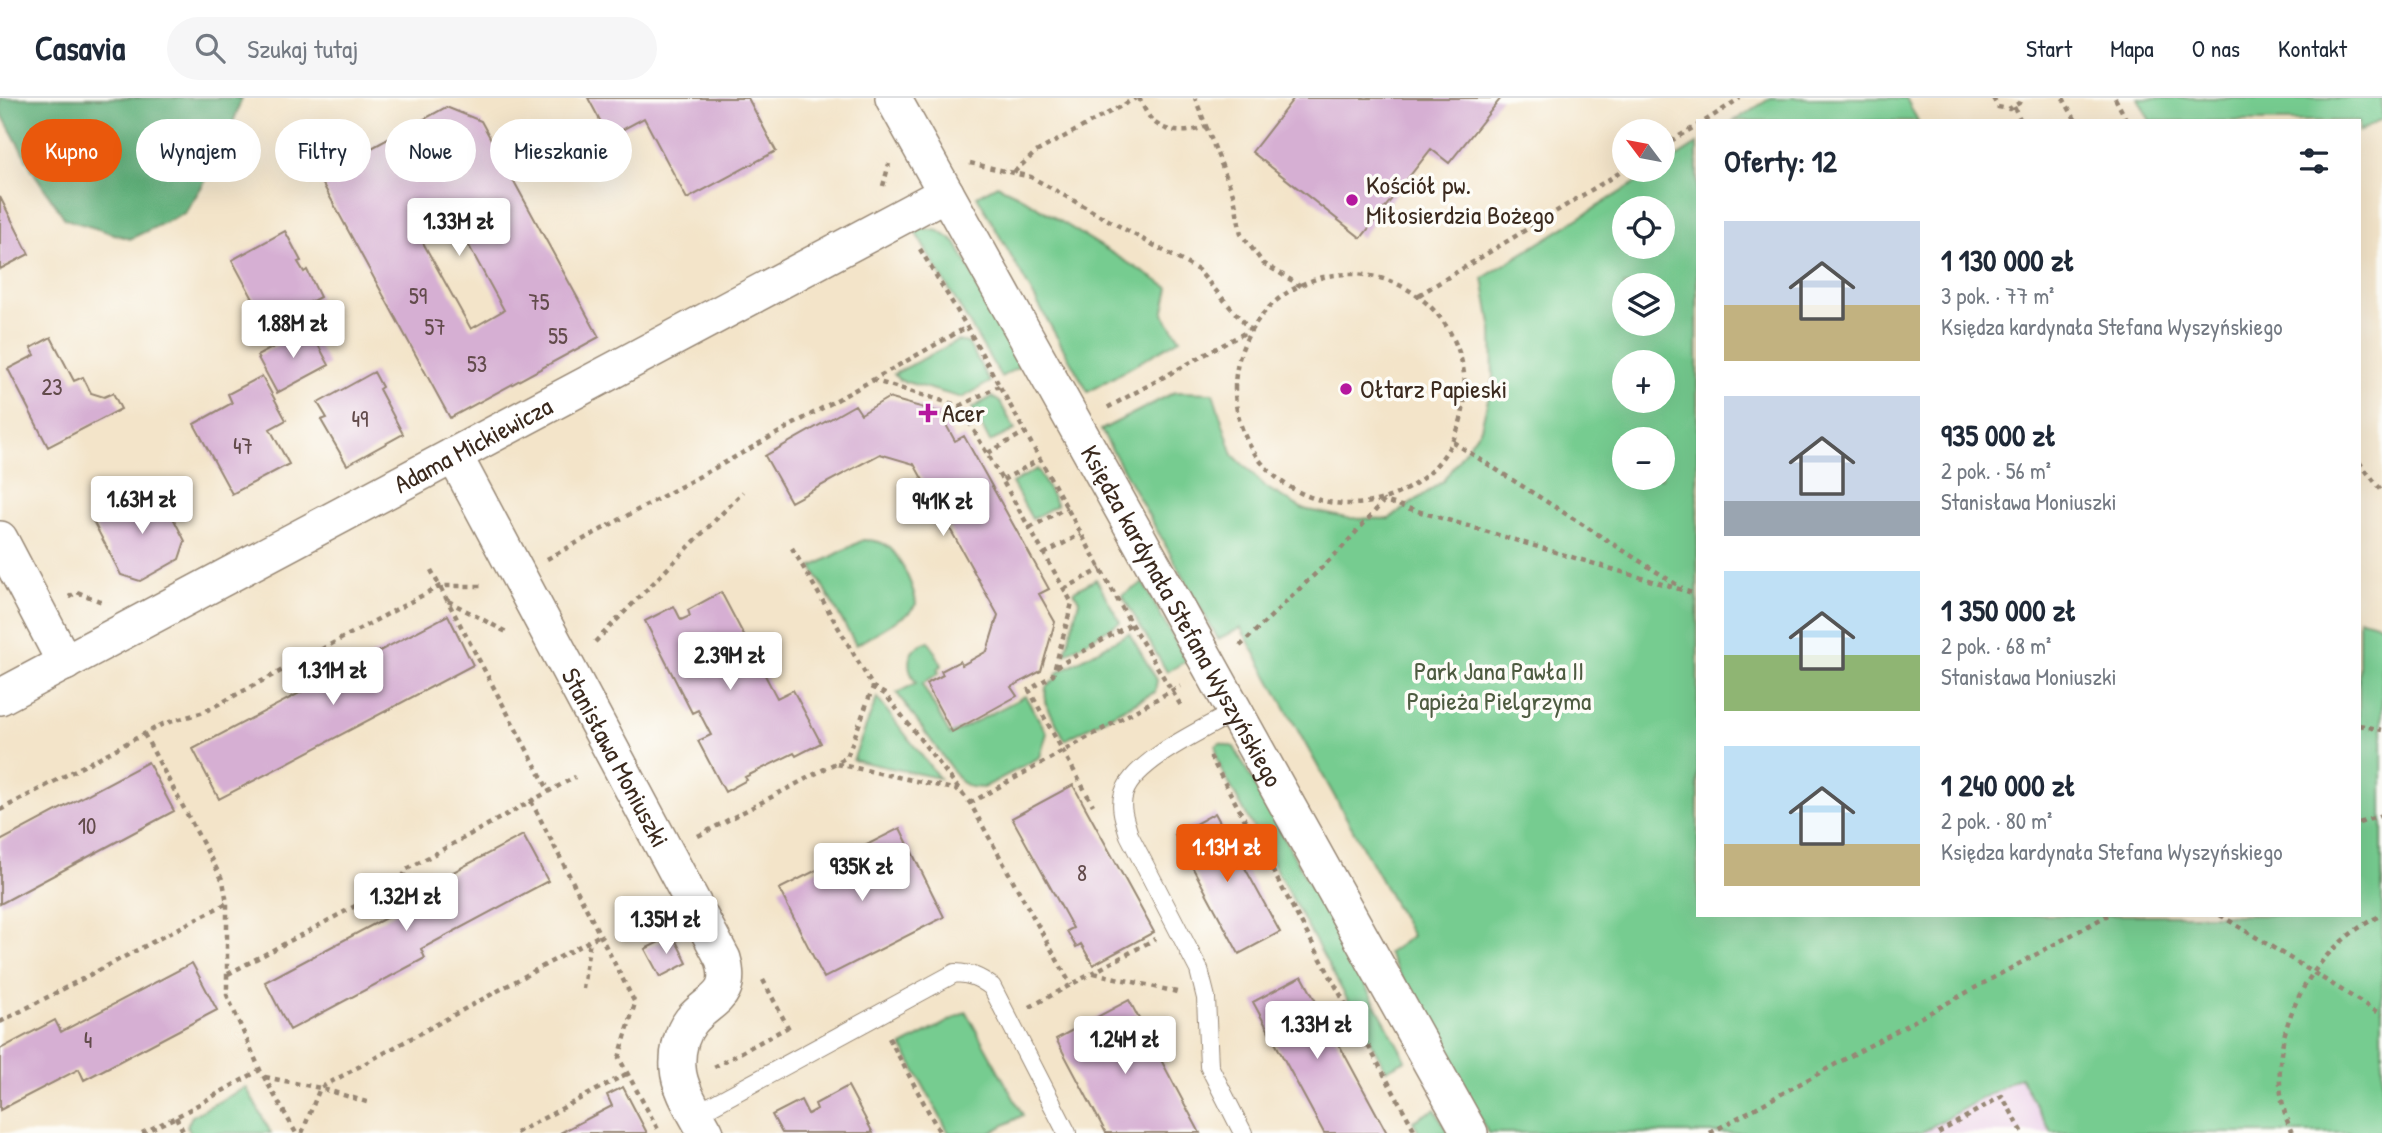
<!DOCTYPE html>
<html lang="pl">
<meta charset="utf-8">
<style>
body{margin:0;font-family:"Patrick Hand",sans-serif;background:#f6f6f7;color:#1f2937;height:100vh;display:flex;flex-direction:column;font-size:26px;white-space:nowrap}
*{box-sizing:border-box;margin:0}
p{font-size:23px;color:#747a83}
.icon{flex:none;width:38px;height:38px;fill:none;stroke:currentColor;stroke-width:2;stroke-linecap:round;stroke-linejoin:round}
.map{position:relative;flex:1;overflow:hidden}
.panel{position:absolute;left:1696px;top:21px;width:665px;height:798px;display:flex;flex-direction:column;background:#fff;border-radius:0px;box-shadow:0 7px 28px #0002}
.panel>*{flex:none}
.guide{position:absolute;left:21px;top:21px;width:665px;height:63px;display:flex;gap:14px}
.needle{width:46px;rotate:302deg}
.tools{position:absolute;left:1612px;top:21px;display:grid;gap:14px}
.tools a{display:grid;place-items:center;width:63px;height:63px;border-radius:50%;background:#fff;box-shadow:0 7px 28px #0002;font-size:35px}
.price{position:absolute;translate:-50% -60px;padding:0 16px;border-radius:7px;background:#fff;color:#222;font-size:23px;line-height:46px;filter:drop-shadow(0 2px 4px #0008)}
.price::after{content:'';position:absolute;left:50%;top:42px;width:21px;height:16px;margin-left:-10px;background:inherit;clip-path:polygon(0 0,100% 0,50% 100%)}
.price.current{background:#ea580c;color:#fff}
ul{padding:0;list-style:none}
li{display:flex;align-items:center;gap:21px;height:175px;padding:0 28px}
li span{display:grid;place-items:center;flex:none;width:196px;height:140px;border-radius:0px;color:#555}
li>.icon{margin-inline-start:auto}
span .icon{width:84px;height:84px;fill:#fffc;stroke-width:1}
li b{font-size:30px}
h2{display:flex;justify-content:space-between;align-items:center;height:84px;padding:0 28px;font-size:30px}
.chip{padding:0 24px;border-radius:32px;background:#fff;box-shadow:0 7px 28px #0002;font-size:24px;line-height:63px}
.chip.current{background:#ea580c;color:#fff}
header{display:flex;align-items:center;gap:42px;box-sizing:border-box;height:98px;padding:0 35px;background:#fff;border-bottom:2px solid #e0e1e3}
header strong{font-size:33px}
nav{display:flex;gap:38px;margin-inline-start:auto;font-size:24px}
.search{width:490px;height:63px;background:#f6f6f7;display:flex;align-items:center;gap:18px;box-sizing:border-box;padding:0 24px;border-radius:38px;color:#747a83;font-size:26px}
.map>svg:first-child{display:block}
.built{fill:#ecd1ea}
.green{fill:#76cc90;stroke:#587b57;stroke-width:2;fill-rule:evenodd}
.forest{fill:#60b07a;stroke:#4e6d4c;stroke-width:2}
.building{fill:#d6afd3;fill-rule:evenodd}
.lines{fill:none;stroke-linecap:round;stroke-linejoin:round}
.lane-casing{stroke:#978774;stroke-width:20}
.street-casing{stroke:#978774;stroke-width:38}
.path{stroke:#978774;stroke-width:4.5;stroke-dasharray:5 5;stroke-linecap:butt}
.lane{stroke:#fff;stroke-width:18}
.street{stroke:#fff;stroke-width:35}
.poi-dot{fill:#b5179e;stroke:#fdfcf7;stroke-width:2.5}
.labels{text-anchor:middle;stroke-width:7;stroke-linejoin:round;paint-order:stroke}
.number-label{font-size:23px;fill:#624b4b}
.poi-label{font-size:26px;fill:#3b2a1e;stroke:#fdfcf7;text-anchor:start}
.street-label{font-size:26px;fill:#3b2a1e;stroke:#fdfcf7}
.park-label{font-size:26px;fill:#4d5b40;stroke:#fdfcf7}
</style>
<header>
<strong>Casavia</strong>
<div class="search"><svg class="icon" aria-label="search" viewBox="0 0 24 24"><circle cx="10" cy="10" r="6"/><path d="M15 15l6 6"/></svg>Szukaj tutaj</div>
<nav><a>Start</a><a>Mapa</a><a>O nas</a><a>Kontakt</a></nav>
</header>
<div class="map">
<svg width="2382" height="1035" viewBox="0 0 2382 1035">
<rect width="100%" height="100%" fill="#fdfcf7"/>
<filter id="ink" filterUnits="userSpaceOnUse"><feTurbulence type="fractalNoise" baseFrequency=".0143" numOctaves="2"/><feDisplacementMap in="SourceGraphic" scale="14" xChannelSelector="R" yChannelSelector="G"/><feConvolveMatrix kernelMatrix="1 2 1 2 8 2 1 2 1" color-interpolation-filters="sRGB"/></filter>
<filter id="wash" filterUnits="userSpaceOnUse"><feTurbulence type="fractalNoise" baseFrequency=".00686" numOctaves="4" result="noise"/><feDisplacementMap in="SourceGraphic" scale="28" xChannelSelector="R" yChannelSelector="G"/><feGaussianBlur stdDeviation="1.57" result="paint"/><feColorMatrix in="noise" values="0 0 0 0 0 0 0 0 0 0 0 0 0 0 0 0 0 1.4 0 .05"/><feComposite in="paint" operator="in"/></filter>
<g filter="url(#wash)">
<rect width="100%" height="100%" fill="#f3e4c9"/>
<path class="built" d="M2020,979L2052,1035H1920Z"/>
<path class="green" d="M1771,0H1906L1918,23H1734Z
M2138,0H2382V21L2359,34V23H2150Z
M1697,46L1698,817H2359V520L2382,527V1035H2052L2020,979L1920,1035H1488L1388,855L1412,838L1241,530L1218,541L1101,332L1175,294L1213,295L1233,357L1267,390L1303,411L1347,420L1389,421L1443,383L1481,330L1493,281L1492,232L1483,180L1656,72H1662L1663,68ZM1624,110H1662V149H1624ZM1624,187H1662V226H1624ZM1624,264H1662V303H1624ZM1624,341H1662V380H1624Z
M997,87L1016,96L1169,190L1163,216L1180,241L1088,294L977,98Z
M920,130L939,133L956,145L1022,266L1020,268L1001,279L914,132Z
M957,243L968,245L990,284L962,300L899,282L894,276Z
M992,299L1000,304L1015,332L990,344L972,310Z
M1037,371L1057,407L1032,421L1012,385Z
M863,442C872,442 883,443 890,450C901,460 915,492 916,506L909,515L856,547L812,469Z
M1096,481L1120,524L1065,556L1079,503L1074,493Z
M1143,485L1186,563L1167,574L1122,497Z
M1129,535L1157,582L1155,594L1065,642L1045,604L1046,589L1056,581L1057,575Z
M929,543L942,567L937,571L939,575L922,586L950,637L1025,598L1047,635L1040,659L983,690L970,689L961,684L897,595L916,585C905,567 906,550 929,543Z
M877,600L939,680L853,662Z
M1220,645L1234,649L1406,962L1386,972L1221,671L1217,660L1216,648Z
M966,914L1023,1017L990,1035H949L902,948Z
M246,989L271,1035H191L187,1028L192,1018Z
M1435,1011L1448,1035H1419L1413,1023Z"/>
<path class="forest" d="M0,0H242L221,58L185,115L130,141L65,121L34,75L0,13Z"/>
<g id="blocks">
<path class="building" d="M588,0H748L776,53L687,101L644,20L609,39Z
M1294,0H1501L1449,65L1431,51L1361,140L1252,54Z
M446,9L481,23L599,239L450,320L319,79ZM446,106L504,212L471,231L412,125Z
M0,99L29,156L0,171Z
M285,133L301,163L298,164L304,174L307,172L320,199L267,227L232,162Z
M309,230L329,267L277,295L257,258Z
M51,239L74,283L83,279L91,295L104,299L113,295L121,311L48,349L8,271L35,257L31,250Z
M374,274L382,289L379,291L403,336L347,367L321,322L327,320L318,305Z
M262,278L286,322L270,331L289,366L232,396L194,326L232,305L228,296Z
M888,300L939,314L955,343L964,338L1049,491L1039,496L1055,524L1041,573L1011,589L1017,598L952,634L926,586L943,577L941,573L960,563L962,567L987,553L998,517L914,366L880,356L791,404L765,358L855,307L861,316Z
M157,389L185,443L179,461L140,483L121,477L93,423Z
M721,494L777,600L793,592L821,645L796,658L794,655L745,679L747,682L725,694L698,643L711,637L698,612L692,615L645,523L674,508L681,522L690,518L688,512Z
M448,517L473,567L219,701L193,651Z
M148,664L174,713L0,806V743Z
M1073,687L1154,834L1093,867L1081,846L1076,849L1067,833L1073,830L1012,720Z
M1215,715L1280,834L1239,856L1175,737Z
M900,730L944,819L824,880L779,791Z
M523,737L548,783L421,851L425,860L290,932L265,884L395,815L391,807Z
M673,837L687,865L660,879L645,851Z
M192,865L217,912L84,982L79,971L0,1012V951L55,922L61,934Z
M1302,878L1387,1035H1324L1253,904Z
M1129,902L1200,1035H1106L1056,941Z
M848,988L873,1035H782L772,1017L801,1002L808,1016L817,1011L815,1006Z
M623,989L647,1035H560L612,1008L607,997Z"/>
</g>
</g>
<g filter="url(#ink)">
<use href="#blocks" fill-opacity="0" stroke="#978774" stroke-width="2"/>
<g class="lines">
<g class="lane-casing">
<path id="lane" d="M1236,613C1206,630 1135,662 1124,695C1119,709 1125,723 1129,737L1199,872L1206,900L1209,968L1243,1035
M696,1016L955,875C971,876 979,879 992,889L1067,1035"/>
</g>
<g class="street-casing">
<g id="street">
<path id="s1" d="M893,0L1470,1035"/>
<path id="s2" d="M454,357L723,861C734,900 710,900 691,923C681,936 677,954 678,970C679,991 696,1016 706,1035"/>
<path d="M0,441L65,565"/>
<path id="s3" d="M0,599L946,95"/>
</g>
</g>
<path class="path" d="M1139,0C1142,6 1146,15 1151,21C1164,36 1189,36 1206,28L1195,0
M1993,0L1998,9L2009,11L2019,5L2021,0
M2063,0L2076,23
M2115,0L2127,23
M2014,9L2021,23
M1705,23L1740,0
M1206,28L1234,98L1241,136L1263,165L1301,188
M1662,48L1698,27
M970,65L1031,79L1198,172L1250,232L1105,311
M1014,74L1036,54L1136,0
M883,88L889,66
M920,151L967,229L1131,526L1183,611
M1235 291a115 115 0 1 1 230 0a115 115 0 1 1-230 0Z
M1419,197L1624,72
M872,282L960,308L1072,505L1053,577L1029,592L1093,707
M960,308L999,288
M1453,344L1682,490
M988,355L1025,334
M2359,364L2382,393
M1003,382L1040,361
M1030,430L1067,409
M792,450L873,589L885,596L970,705L1071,887
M1044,456L1081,436
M547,461L726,364L967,229
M431,472L549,693
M1064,491L1101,471
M69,499L77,494L102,504
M448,503L508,535
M595,544L743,394
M1240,548L1339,453L1384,403L1689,494L1698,495
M1056,569L1131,526
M2359,627L2382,632
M144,636L223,783L227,805V897L260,972L296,1035
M1210,658L1416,1035
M837,666L958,692
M531,703L635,905L619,960L660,1035
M970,705L1180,588
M0,712L163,626L204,614L440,488H484
M2359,725L2382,717
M698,738L847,659L873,589
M2220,817L2382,917
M1094,875L1177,894
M228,876L400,784L407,771L575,679
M763,882L790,933
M583,891L590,842
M1030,909L1155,841
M0,924L227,805
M889,940L940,1035
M714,969L788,929
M265,979L320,990L370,1005
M176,1019L184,1035
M142,1035L176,1019L260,972
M302,1035L320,990L600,837
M516,1035L628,975
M1710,1035L2108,817
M1938,1035L2002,998L2023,1035
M2292,1035C2256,954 2303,853 2382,817"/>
<use href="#lane" class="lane"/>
<use href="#street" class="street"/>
</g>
</g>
<g class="poi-dot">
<circle cx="1352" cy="102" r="7"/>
<circle cx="1346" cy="291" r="7"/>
<path d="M924.5 304.5h7v7h7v7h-7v7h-7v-7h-7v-7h7z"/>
</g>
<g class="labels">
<g class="number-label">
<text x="418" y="206">59</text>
<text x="539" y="212">75</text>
<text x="435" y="237">57</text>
<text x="558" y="246">55</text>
<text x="477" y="274">53</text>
<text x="52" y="297">23</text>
<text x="360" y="329">49</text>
<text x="243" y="356">47</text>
<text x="87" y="736">10</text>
<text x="1082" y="783">8</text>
<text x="88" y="950">4</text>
</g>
<g class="poi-label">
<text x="1366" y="96">Kościół pw.<tspan x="1366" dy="30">Miłosierdzia Bożego</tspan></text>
<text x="1360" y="300">Ołtarz Papieski</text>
<text x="942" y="324">Acer</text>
</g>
<g class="street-label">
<text dy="9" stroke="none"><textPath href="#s3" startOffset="536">Adama Mickiewicza</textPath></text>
<text dy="9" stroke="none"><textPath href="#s1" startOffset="593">Księdza kardynała Stefana Wyszyńskiego</textPath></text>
<text dy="9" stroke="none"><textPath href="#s2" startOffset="343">Stanisława Moniuszki</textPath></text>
</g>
<g class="park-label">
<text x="1499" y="582">Park Jana Pawła II<tspan x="1499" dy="30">Papieża Pielgrzyma</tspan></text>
</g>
</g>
</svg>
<div class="tools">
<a><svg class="needle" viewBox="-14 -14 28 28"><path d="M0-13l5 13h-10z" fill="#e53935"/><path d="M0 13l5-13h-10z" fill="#747a83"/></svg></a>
<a><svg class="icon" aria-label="locate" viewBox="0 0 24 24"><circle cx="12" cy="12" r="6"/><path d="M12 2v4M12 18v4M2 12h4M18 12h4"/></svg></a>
<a><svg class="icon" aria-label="layers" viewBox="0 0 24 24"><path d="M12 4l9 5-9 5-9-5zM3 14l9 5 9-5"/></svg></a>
<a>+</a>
<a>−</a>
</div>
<b class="price" style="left:459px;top:160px">1.33M zł</b>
<b class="price" style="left:293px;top:262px">1.88M zł</b>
<b class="price" style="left:142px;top:438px">1.63M zł</b>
<b class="price" style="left:943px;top:440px">941K zł</b>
<b class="price" style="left:730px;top:594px">2.39M zł</b>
<b class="price" style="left:333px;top:609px">1.31M zł</b>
<b class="price current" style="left:1227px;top:786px">1.13M zł</b>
<b class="price" style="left:862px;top:805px">935K zł</b>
<b class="price" style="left:406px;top:835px">1.32M zł</b>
<b class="price" style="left:666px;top:858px">1.35M zł</b>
<b class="price" style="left:1317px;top:963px">1.33M zł</b>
<b class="price" style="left:1125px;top:978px">1.24M zł</b>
<div class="guide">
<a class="chip current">Kupno</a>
<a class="chip">Wynajem</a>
<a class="chip">Filtry</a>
<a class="chip">Nowe</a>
<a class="chip">Mieszkanie</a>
</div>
<section class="panel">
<h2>Oferty: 12<svg class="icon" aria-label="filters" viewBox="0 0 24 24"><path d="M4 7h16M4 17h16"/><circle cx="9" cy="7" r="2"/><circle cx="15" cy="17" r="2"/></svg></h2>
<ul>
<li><span style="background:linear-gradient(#c9d6e8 60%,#c2b280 0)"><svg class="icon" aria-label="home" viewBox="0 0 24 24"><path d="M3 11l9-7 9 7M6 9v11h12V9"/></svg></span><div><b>1 130 000 zł</b><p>3 pok. · 77 m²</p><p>Księdza kardynała Stefana Wyszyńskiego</p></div></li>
<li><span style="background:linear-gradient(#c9d6e8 75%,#9aa5b1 0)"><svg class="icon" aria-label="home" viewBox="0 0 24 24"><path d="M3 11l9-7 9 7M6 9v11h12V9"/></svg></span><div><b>935 000 zł</b><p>2 pok. · 56 m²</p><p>Stanisława Moniuszki</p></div></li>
<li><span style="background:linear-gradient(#bfe0f5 60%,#8fb573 0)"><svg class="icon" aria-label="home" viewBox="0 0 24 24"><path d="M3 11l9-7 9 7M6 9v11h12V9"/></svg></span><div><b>1 350 000 zł</b><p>2 pok. · 68 m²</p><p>Stanisława Moniuszki</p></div></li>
<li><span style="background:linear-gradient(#bfe0f5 70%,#c2b280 0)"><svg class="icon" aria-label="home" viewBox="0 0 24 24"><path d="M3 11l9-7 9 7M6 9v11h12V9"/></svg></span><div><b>1 240 000 zł</b><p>2 pok. · 80 m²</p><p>Księdza kardynała Stefana Wyszyńskiego</p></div></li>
</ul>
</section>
</div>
